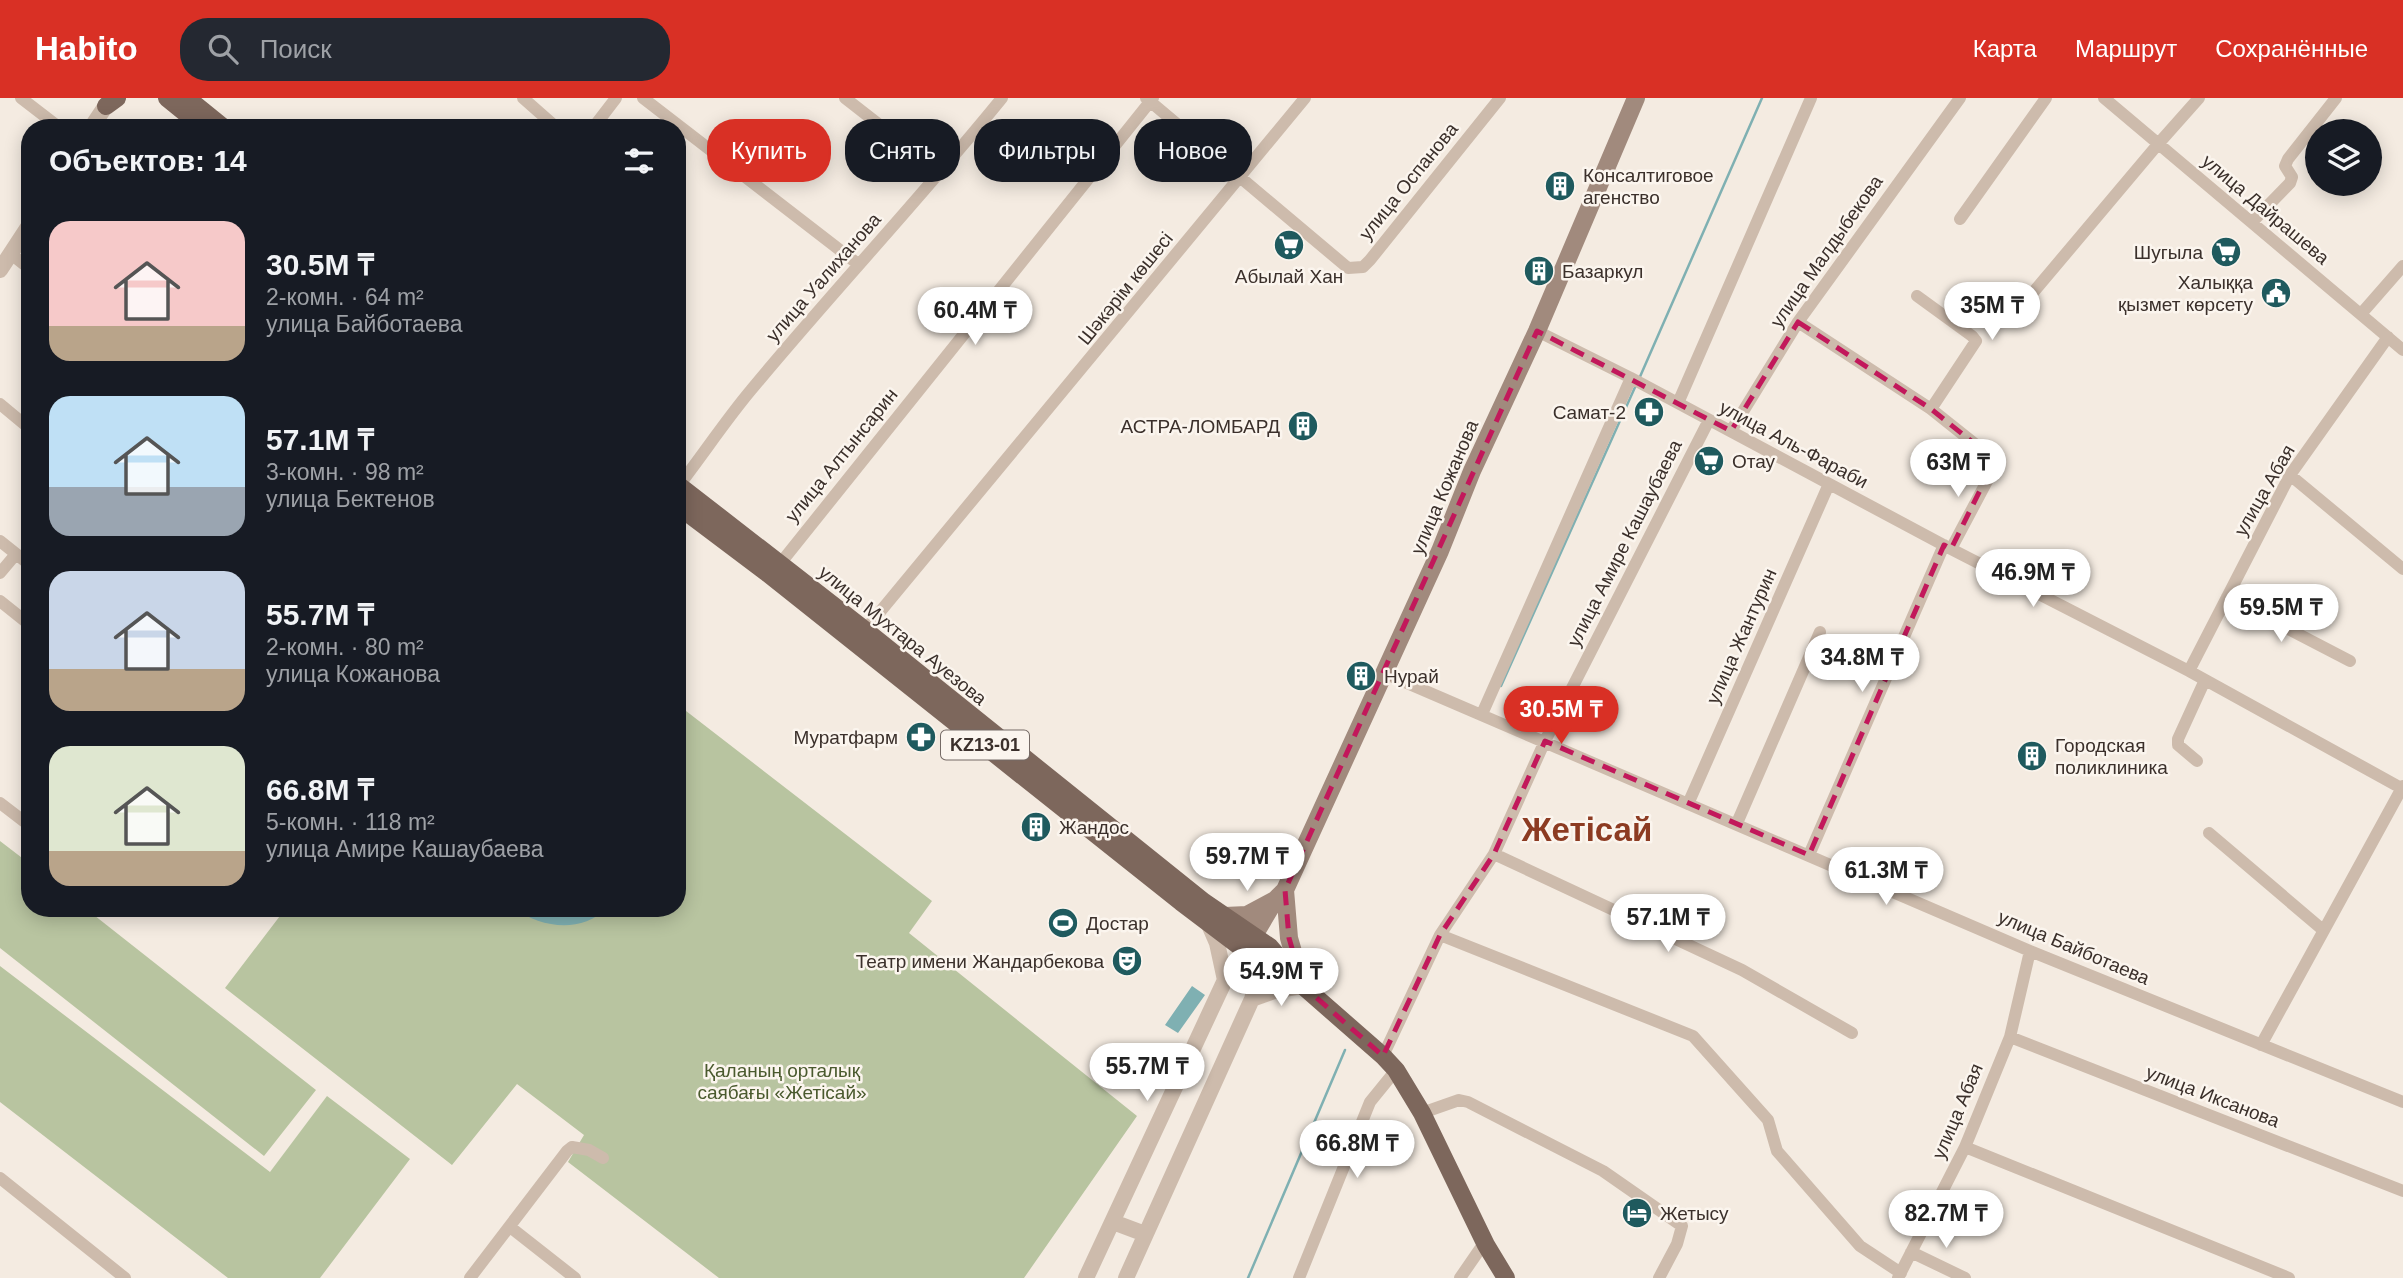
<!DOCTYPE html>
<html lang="ru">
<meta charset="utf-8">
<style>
body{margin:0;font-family:Helvetica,sans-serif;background:#242831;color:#f1f3f6;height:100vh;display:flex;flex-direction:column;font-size:26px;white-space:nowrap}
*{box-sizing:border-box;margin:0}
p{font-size:23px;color:#9ea1a6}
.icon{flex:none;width:38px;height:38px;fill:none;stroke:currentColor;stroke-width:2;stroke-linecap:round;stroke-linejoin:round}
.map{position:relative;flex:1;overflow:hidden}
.panel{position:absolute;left:21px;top:21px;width:665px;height:798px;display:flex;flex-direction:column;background:#171b24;border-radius:28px;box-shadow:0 4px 18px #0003}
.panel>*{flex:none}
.banner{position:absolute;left:707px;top:21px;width:665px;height:63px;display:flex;gap:14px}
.tools{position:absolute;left:2305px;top:21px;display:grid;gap:14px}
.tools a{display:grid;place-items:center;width:77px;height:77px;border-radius:50%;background:#171b24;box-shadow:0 4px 18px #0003;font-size:35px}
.price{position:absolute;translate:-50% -60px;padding:0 16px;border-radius:24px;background:#fff;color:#222;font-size:23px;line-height:46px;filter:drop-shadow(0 2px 4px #0008)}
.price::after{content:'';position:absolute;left:50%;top:42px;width:21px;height:16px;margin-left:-10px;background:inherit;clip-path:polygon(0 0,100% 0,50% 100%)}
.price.on{background:#d93025;color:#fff}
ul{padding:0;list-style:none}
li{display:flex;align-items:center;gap:21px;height:175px;padding:0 28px}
li span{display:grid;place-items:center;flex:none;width:196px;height:140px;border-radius:21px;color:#555}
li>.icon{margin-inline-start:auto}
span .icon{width:84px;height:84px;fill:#fffc;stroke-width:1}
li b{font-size:30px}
h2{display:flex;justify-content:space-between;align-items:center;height:84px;padding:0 28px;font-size:30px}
.chip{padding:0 24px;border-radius:28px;background:#171b24;box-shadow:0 4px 18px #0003;font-size:24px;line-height:63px}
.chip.on{background:#d93025;color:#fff}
header{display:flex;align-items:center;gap:42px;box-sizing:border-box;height:98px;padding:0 35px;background:#d93025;color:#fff}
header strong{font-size:33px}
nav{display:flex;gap:38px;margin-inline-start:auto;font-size:24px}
.search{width:490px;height:63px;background:#242831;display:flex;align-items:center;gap:18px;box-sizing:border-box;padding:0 24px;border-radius:28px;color:#9ea1a6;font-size:26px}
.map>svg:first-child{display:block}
.green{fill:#b8c4a0}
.water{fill:#7fb0b2}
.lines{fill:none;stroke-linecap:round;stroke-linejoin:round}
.stream{stroke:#7fb0b2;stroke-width:2.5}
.minor{stroke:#cdbbac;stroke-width:12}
.tertiary{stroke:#cdbbac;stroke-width:16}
.secondary{stroke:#a18a7d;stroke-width:18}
.primary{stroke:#7d675c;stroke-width:18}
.marked{fill:none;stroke:#c2185b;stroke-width:5;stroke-dasharray:14 9;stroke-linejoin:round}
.labels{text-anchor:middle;stroke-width:5;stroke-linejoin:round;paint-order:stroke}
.shield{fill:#fbf5ee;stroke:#756b66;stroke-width:2}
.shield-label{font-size:18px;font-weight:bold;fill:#3b302b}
.poi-label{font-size:19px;fill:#3b302b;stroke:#fbf5ee;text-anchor:start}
.street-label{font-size:19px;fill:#3b302b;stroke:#fbf5ee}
.park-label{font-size:19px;fill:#4a5a2e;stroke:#fbf5ee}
.town-label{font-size:33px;font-weight:bold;fill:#8c3b22;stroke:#fbf5ee}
</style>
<header>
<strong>Habito</strong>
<div class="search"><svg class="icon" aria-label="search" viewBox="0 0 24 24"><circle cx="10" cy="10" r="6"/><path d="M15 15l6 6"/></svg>Поиск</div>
<nav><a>Карта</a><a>Маршрут</a><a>Сохранённые</a></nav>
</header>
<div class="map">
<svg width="2403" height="1180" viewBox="0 0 2403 1180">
<rect width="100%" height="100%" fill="#f4ebe1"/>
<path class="green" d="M677,606L932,803L909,835L1137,1018L1024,1180H719L568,1064L584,1037L517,986L452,1067L225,890L286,810H677Z
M0,743L30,766V810H85L316,992L264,1058L0,850Z
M0,868L270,1074L327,998L410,1061L320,1180H228L0,1004Z"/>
<path class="water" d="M513,810H608C579,836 543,830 513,810Z
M1192,888L1205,897L1178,935L1165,927Z"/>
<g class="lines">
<path class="stream" d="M1639,281L1762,0
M1501,588L1636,287
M1248,1180L1345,952"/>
<path class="minor" d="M21,0L60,30
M523,0L557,30
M643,0L858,166
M845,0L941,75
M1146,0L1348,170L1363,169L1370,162L1500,0
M2104,0L2403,252
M593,30L616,0
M1960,121L2046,0
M2252,124L2290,85L2292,79L2285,68L2288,61L2336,0
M11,156L30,171
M2031,197L2159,45L2199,0
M1917,198L1972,238L1976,243L1931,311
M2361,216L2403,168
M1798,224L1931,311L1995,362V368L1951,451
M1537,233L1631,280L1951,451L2189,573L2403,691
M1678,305L1811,0
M0,306L30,331
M1731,333L1798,224L1960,0
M2290,377L2403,471
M677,390C702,358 725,323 751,292C833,193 921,100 1002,0
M0,443L30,467
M775,472L1153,0
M0,475L16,456
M2227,499L2350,563
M0,503L30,527
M865,532L1305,0
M2189,573L2290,377L2388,239
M1386,576L2030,853L2403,1004
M1482,616L1631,280
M2197,663L2178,647V641L2205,582
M0,705L30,728
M1688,706L1829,386
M1737,725L1820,534
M2209,735L2323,832
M1494,756L1742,872L1852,935
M1809,757L1944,447
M1440,837L1693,938L1768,1022L1777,1053L1860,1148L1901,1175
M2010,939L2403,1093
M2261,947L2403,688
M1383,958L1440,837L1494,756L1545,643L1709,322
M1422,1015L1459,1002L1468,1004L1603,1073L1682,1128L1677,1146L1659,1180
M1965,1049L2289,1180
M0,1080L125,1180
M510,1129L575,1180
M1911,1154L1965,1180
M470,1180L567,1053L572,1049L589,1052L603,1060
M1299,1180L1370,1004L1396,972
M1460,1180L1480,1151L1486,1147
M1898,1180L1965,1049L2010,939L2030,853"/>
<path class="tertiary" d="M91,30L111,0
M0,172L30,126
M1207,822L1217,845L1225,882
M1252,901L1277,892L1303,888
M1113,1124L1145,1136
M1086,1180L1225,882L1246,851
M1126,1180L1252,901L1263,866"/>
<path class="secondary" d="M1285,792L1289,840L1303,888
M1225,818L1247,817L1275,802
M1246,851L1275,802L1285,792L1440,453L1472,373L1537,233L1636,0"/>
<path class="primary" d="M167,0L204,30
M187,0L224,30
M106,8L117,0
M677,386L865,532L1204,804L1270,849L1303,888L1383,958L1396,972L1422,1015L1486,1147L1506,1180
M677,407L766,474L1181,804L1263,866L1293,879"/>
</g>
<path class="marked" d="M1798,224L1931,311L1995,362L1951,451L1944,447L1809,757L1545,643L1494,756L1440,837L1383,958L1303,888L1289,840L1285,792L1537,233L1731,333Z"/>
<defs>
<g id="building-disc" transform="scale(1.575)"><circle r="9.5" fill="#1f5a5e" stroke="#fbf5ee"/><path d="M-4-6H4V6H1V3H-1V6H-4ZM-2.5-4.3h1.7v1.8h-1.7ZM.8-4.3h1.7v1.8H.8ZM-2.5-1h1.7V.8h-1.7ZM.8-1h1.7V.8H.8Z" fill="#fff"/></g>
<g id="supermarket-disc" transform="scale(1.575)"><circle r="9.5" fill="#1f5a5e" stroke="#fbf5ee"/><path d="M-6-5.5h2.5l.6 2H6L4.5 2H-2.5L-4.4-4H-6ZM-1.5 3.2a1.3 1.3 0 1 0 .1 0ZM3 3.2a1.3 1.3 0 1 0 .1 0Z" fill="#fff"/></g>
<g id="civic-disc" transform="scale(1.575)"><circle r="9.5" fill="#1f5a5e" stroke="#fbf5ee"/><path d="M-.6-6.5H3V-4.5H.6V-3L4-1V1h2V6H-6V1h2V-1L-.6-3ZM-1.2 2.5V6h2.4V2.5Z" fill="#fff"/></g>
<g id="pharmacy-disc" transform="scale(1.575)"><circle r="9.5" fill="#1f5a5e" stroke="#fbf5ee"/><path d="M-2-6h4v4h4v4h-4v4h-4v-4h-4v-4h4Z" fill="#fff"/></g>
<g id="stadium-disc" transform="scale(1.575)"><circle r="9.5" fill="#1f5a5e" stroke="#fbf5ee"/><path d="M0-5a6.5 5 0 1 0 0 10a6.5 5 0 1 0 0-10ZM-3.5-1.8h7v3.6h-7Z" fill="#fff"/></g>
<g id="theatre-disc" transform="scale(1.575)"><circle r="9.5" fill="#1f5a5e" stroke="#fbf5ee"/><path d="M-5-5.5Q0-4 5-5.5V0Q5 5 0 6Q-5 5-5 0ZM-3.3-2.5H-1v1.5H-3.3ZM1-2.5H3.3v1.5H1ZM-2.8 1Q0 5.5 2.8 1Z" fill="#fff"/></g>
<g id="hotel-disc" transform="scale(1.575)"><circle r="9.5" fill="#1f5a5e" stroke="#fbf5ee"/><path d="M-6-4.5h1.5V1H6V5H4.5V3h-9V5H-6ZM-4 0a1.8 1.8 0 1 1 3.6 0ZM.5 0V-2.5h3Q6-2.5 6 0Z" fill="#fff"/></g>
</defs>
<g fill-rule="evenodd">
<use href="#building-disc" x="1560" y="88"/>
<use href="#supermarket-disc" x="1289" y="147"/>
<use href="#supermarket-disc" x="2226" y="154"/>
<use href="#building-disc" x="1539" y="173"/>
<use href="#civic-disc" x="2276" y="195"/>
<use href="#pharmacy-disc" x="1649" y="314"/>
<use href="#building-disc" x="1303" y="328"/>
<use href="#supermarket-disc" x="1709" y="363"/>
<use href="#building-disc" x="1361" y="578"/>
<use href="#pharmacy-disc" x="921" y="639"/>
<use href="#building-disc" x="2032" y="658"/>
<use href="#building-disc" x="1036" y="729"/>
<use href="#stadium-disc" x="1063" y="825"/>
<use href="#theatre-disc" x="1127" y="863"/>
<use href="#hotel-disc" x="1637" y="1115"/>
</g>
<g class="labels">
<rect class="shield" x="941" y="632.5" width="88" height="29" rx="5"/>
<g class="shield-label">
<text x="985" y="653">KZ13-01</text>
</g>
<g class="poi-label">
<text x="1583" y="84">Консалтиговое<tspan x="1583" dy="22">агенство</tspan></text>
<text x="2203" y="161" text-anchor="end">Шугыла</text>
<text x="1562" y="180">Базаркул</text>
<text x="1289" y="185" text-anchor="middle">Абылай Хан</text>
<text x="2253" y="191" text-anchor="end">Халыққа<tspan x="2253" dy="22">қызмет көрсету</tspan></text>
<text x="1626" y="321" text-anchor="end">Самат-2</text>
<text x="1280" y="335" text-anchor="end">АСТРА-ЛОМБАРД</text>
<text x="1732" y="370">Отау</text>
<text x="1384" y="585">Нурай</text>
<text x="898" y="646" text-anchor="end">Муратфарм</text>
<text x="2055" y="654">Городская<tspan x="2055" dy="22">поликлиника</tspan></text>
<text x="1059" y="736">Жандос</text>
<text x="1086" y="832">Достар</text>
<text x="1104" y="870" text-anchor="end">Театр имени Жандарбекова</text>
<text x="1660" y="1122">Жетысу</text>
</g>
<g class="street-label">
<text transform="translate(1408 83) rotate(-51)" y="7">улица Оспанова</text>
<text transform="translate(2266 111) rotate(40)" y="7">улица Дайрашева</text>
<text transform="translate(1826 153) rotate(-55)" y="7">улица Малдыбекова</text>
<text transform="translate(823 179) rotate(-49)" y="7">улица Уалиханова</text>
<text transform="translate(1125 190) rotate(-51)" y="7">Шәкәрім көшесі</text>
<text transform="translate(1794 346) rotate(28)" y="7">улица Аль-Фараби</text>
<text transform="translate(841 357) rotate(-51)" y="7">улица Алтынсарин</text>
<text transform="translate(1444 389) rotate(-67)" y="7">улица Кожанова</text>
<text transform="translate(2264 392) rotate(-60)" y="7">улица Абая</text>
<text transform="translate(1624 445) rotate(-63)" y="7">улица Амире Кашаубаева</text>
<text transform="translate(903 537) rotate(39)" y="7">улица Мухтара Ауезова</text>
<text transform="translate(1741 538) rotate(-66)" y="7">улица Жантурин</text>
<text transform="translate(2074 849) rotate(23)" y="7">улица Байботаева</text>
<text transform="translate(2213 998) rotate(21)" y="7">улица Иксанова</text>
<text transform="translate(1957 1013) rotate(-67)" y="7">улица Абая</text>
</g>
<g class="park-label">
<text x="782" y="979">Қаланың орталық<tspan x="782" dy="22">саябағы «Жетісай»</tspan></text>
</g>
<g class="town-label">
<text x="1587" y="743">Жетісай</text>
</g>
</g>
</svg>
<div class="tools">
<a><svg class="icon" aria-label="layers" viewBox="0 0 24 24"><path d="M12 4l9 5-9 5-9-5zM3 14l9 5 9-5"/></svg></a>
</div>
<b class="price" style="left:1992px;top:244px">35M ₸</b>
<b class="price" style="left:975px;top:249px">60.4M ₸</b>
<b class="price" style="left:1958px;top:401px">63M ₸</b>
<b class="price" style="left:2033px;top:511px">46.9M ₸</b>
<b class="price" style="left:2281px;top:546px">59.5M ₸</b>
<b class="price" style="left:1862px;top:596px">34.8M ₸</b>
<b class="price on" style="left:1561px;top:648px">30.5M ₸</b>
<b class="price" style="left:1247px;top:795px">59.7M ₸</b>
<b class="price" style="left:1886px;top:809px">61.3M ₸</b>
<b class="price" style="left:1668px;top:856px">57.1M ₸</b>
<b class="price" style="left:1281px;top:910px">54.9M ₸</b>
<b class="price" style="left:1147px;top:1005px">55.7M ₸</b>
<b class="price" style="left:1357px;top:1082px">66.8M ₸</b>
<b class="price" style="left:1946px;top:1152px">82.7M ₸</b>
<div class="banner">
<a class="chip on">Купить</a>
<a class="chip">Снять</a>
<a class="chip">Фильтры</a>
<a class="chip">Новое</a>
</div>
<section class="panel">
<h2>Объектов: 14<svg class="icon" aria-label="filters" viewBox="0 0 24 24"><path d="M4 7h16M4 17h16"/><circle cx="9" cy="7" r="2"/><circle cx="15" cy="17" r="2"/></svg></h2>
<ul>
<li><span style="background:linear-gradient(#f6c9c9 75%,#b9a48a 0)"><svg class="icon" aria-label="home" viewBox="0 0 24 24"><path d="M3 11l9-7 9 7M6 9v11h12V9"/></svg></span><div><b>30.5M ₸</b><p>2-комн. · 64 m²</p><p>улица Байботаева</p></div></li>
<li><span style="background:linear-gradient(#bfe0f5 65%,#9aa5b1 0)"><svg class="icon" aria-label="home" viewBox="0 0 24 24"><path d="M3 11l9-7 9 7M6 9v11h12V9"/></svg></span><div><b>57.1M ₸</b><p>3-комн. · 98 m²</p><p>улица Бектенов</p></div></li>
<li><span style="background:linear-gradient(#c9d6e8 70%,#b9a48a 0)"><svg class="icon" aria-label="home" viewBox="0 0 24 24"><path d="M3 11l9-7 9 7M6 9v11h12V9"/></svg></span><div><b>55.7M ₸</b><p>2-комн. · 80 m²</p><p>улица Кожанова</p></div></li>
<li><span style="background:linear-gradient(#dfe7d0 75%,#b9a48a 0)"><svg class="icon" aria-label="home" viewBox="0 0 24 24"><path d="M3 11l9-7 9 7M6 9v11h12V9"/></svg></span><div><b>66.8M ₸</b><p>5-комн. · 118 m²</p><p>улица Амире Кашаубаева</p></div></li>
</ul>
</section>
</div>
